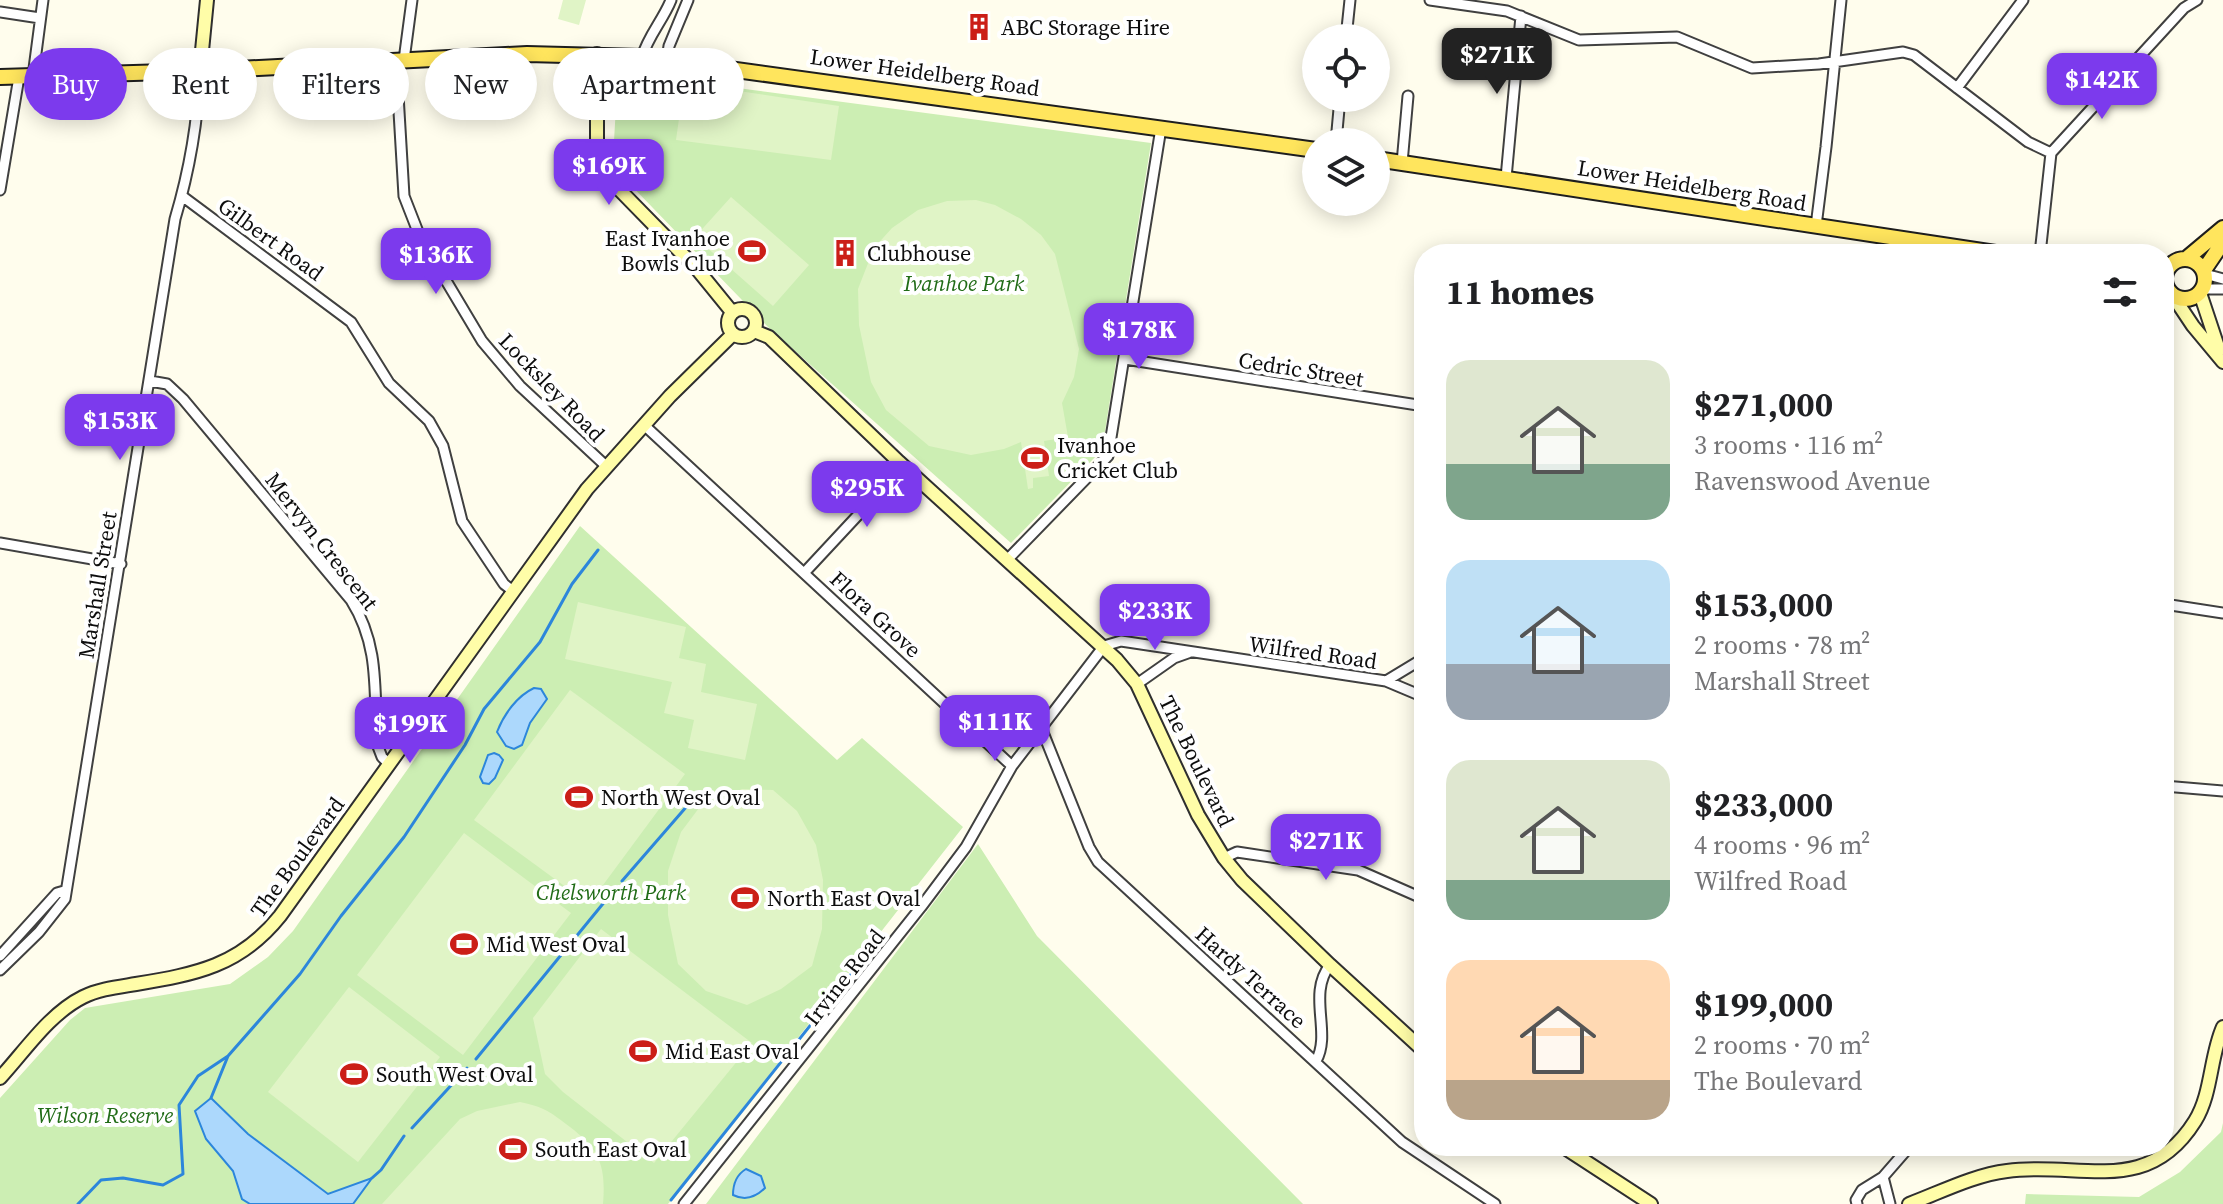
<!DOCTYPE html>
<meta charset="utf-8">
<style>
body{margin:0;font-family:"Source Serif 4",serif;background:#f6f6f6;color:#202124;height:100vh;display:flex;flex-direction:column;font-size:30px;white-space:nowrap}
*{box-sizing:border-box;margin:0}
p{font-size:26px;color:#757577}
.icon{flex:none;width:44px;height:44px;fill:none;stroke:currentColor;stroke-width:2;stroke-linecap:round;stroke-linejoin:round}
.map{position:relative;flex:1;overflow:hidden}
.side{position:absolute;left:1414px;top:244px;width:760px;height:912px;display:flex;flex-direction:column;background:#fff;border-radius:32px;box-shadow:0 4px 20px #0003}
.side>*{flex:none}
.guide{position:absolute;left:24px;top:48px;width:760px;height:72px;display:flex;gap:16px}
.buttons{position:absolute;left:1302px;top:24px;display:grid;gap:16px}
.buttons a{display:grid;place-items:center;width:88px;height:88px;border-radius:50%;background:#fff;box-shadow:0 4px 20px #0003;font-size:40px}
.price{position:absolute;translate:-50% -68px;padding:0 18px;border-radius:16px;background:#7c3aed;color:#fff;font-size:26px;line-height:52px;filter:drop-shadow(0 2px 4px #0008)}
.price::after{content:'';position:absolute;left:50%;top:48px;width:24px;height:18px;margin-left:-12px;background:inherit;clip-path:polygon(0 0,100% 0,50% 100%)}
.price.selected{background:#222;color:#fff}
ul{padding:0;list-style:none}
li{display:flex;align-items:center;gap:24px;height:200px;padding:0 32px}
li span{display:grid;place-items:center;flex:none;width:224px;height:160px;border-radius:24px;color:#555}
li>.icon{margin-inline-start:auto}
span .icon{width:96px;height:96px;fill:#fffc;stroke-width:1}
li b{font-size:34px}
h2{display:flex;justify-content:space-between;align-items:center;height:96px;padding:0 32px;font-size:34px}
.chip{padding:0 28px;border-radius:36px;background:#fff;box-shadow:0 4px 20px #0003;font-size:28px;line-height:72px}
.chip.selected{background:#7c3aed;color:#fff}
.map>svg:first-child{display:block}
.green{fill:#cceeb3}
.pitch{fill:#e0f4c6}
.water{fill:#acd8fc;stroke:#2c86db;stroke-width:2}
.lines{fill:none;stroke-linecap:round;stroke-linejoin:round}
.stream{stroke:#2c86db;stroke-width:3}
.street-casing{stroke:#404040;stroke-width:13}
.secondary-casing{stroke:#2f2f2f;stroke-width:16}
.primary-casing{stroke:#1e1e1e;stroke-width:18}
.street{stroke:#fff;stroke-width:9}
.secondary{stroke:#fffda8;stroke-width:12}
.primary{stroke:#ffe55d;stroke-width:14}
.labels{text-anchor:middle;stroke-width:8;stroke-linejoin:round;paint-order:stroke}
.poi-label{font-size:22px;fill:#0d0d0d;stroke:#fff;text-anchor:start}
.street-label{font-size:22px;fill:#0d0d0d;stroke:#fff}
.park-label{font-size:22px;font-style:italic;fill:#216c17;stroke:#fff}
</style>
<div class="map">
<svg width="2223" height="1204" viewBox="0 0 2223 1204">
<rect width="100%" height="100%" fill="#fffded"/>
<path class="green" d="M618,72L1151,143L1102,450L1011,543L769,328L623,177L614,141Z
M580,526L837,760L862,738L963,827L668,1204H0V1098L70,1020L85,1008L230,984L268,957L293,931Z
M978,844L1037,936L1303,1204H706Z
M2223,1123V1204H2025L2026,1194L2139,1197L2180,1172L2221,1132Z"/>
<path class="pitch" d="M563,0H586L579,25L558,19Z
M684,83L839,106L831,160L676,140Z
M731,197L809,265L773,306L695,237Z
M976,200L995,205L1021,219L1041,235L1055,254L1079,349L1074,377L1062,403L1068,437L1044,441L1049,476L1033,478V488L1028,489L1021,442L1004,449L971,455L929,446L886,410L871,382L859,325L858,289L874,248L892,228L918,210L947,201Z
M578,602L686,627L679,658L706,664L701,692L757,704L745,760L688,748L694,720L664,713L672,682L565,659Z
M570,690L685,774L589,904L474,820Z
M742,789L773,790L797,811L816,845L823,880L822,929L812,966L781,989L747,1005L706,991L678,964L668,915V871L681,832L699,808Z
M464,833L571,913L463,1055L357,975Z
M601,929L752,1043L654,1163L563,1092L545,1074L533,1018Z
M349,987L440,1057L358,1162L268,1092Z
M520,1102C545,1107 550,1112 570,1127C600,1150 606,1166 603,1204H382L460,1119L477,1111Z"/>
<path class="water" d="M534,688L541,689L547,699L530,723L522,745L514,749L506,746L497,732C504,714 517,696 534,688Z
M494,753L499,755L503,760L495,778L489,784L483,783L480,777L488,755Z
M211,1098L248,1134L328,1194L372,1178L353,1204H250L242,1199L233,1171L206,1139L195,1111Z
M746,1169L761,1176L765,1188C756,1197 745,1201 733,1195C733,1184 736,1175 746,1169Z"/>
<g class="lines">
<path class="stream" d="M622,881L694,798
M476,1059L615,889
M211,1098L228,1056L300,974L341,916L404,837L465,745L484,709L540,642L572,584L598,550
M412,1128L467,1068
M372,1178L381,1170L404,1136
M671,1200L876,943
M78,1204L101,1180L123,1178L163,1185L183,1174L179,1105L198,1076L228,1056"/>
<g class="street-casing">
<path id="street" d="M1430,0L1507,11L1579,40L1677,37L1752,68L1819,64L1903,52L1914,55L2028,142L2051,153
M0,12L40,18
M1346,38L1350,0
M642,57C648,36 663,20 671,0
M667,59L669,46L688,0
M404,60L412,0
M396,61L404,196L420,237L482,341L520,386L606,466
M33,76L43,0
M1957,88L2023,0
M1336,142L1340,98
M1402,163L1408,96
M1506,178L1521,16
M0,190L19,77
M182,196L351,322L389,383L429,421L443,446L462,521L504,584L513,591
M1816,226L1826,147L1841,0
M2040,254L2051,153L2184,8L2197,0
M2205,274L2223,279
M2203,289H2223
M1125,359L1424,406
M150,381L167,384L183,399L351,600C380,646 374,691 377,744L382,757L389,764
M644,425L1012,766
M0,543L121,564
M1007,560L1108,456L1161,128
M805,572L859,514L899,462
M2164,604L2223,613
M1386,681L1424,697
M1137,684L1174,658L1188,653
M1042,730L1089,847L1098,862L1402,1142L1495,1204
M2164,786L2223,791
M1224,858L1237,852L1358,870L1424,899
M0,956L57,893L64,891
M0,970L39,932L65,899L175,219C189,172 198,120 200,71
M1316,1061C1332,1033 1307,994 1330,965
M1883,1177L1890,1204
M684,1204L921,907L966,847L1012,766L1104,646L1121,641L1386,681L1424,658
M1857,1204L1856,1200L1862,1190L1883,1177L1910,1146"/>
</g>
<g class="secondary-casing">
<path id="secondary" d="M597,54V142L607,177L697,269L732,312
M200,71L207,0
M2200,293L2219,350
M2173,296L2193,326L2223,362
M728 323a14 14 0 1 1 28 0a14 14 0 1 1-28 0Z
M754,331L769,337L899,462L1117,660L1137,684L1198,815L1224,858L1242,880L1330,965L1424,1051
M0,1078C25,1051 49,1014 83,997C99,989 118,987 136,984C196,974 240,966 280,916L587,489L670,396L733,334
M1562,1146L1651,1204
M1909,1204C1941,1192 1974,1175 2007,1171C2080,1161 2147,1198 2195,1121C2212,1094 2210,1056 2223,1027"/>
</g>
<g class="primary-casing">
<path id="primary" d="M0,77L200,71L527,54L642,57L1316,150
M1376,159L2002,254
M2165 279a20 20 0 1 1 40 0a20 20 0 1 1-40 0Z
M2186,259L2223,228
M2204,270L2223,242"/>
</g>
<use href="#street" class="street"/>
<use href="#secondary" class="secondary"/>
<use href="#primary" class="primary"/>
</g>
<defs>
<g id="building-bare" transform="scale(2.16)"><path d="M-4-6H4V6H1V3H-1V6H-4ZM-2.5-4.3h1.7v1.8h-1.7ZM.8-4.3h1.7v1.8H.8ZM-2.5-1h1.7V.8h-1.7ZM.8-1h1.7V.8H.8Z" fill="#cb1e17" stroke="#fff" stroke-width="2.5" paint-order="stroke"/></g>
<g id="stadium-bare" transform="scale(2.16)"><path d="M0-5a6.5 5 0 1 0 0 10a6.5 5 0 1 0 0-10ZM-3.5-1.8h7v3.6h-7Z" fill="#cb1e17" stroke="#fff" stroke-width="2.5" paint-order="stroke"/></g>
</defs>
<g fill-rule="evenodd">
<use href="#building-bare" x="979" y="27"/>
<use href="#stadium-bare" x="752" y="251"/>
<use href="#building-bare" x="845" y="253"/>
<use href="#stadium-bare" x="1035" y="458"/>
<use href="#stadium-bare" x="579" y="797"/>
<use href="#stadium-bare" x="745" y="898"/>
<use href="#stadium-bare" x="464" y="944"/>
<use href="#stadium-bare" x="643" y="1051"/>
<use href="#stadium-bare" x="354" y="1074"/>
<use href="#stadium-bare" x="513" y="1149"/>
</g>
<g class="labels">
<g class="poi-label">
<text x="1001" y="35">ABC Storage Hire</text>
<text x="730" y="246" text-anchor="end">East Ivanhoe<tspan x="730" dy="25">Bowls Club</tspan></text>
<text x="867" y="261">Clubhouse</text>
<text x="1057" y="453">Ivanhoe<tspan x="1057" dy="25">Cricket Club</tspan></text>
<text x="601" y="805">North West Oval</text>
<text x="767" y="906">North East Oval</text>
<text x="486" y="952">Mid West Oval</text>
<text x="665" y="1059">Mid East Oval</text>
<text x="376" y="1082">South West Oval</text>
<text x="535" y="1157">South East Oval</text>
</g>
<g class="street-label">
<text transform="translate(925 72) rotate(8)" y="8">Lower Heidelberg Road</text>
<text transform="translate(1692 185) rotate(9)" y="8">Lower Heidelberg Road</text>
<text transform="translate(271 239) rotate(36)" y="8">Gilbert Road</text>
<text transform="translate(1301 369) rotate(9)" y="8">Cedric Street</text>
<text transform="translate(552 387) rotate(46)" y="8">Locksley Road</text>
<text transform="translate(322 541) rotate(52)" y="8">Mervyn Crescent</text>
<text transform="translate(97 585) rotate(-81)" y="8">Marshall Street</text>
<text transform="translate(876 614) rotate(43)" y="8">Flora Grove</text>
<text transform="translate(1313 652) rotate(8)" y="8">Wilfred Road</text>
<text transform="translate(1197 761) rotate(64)" y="8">The Boulevard</text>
<text transform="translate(297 857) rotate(-54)" y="8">The Boulevard</text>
<text transform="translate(844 977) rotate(-52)" y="8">Irvine Road</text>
<text transform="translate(1251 977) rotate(42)" y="8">Hardy Terrace</text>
</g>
<g class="park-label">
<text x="964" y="291">Ivanhoe Park</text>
<text x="611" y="900">Chelsworth Park</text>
<text x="105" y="1123">Wilson Reserve</text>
</g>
</g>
</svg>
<div class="buttons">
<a><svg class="icon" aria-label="locate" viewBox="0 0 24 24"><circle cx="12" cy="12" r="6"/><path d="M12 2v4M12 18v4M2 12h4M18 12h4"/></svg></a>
<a><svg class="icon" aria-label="layers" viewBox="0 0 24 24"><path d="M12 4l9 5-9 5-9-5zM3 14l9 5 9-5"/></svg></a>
</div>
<b class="price selected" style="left:1497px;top:96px">$271K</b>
<b class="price" style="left:2102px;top:121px">$142K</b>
<b class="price" style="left:609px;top:207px">$169K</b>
<b class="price" style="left:436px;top:296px">$136K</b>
<b class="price" style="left:1139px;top:371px">$178K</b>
<b class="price" style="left:120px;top:462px">$153K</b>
<b class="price" style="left:867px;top:529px">$295K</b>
<b class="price" style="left:1155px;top:652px">$233K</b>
<b class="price" style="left:995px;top:763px">$111K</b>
<b class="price" style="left:410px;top:765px">$199K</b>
<b class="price" style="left:1326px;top:882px">$271K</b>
<div class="guide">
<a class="chip selected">Buy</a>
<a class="chip">Rent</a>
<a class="chip">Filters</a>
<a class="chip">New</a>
<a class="chip">Apartment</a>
</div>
<section class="side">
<h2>11 homes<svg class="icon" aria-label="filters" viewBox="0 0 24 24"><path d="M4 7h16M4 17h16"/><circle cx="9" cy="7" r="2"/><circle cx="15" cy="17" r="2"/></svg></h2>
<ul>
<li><span style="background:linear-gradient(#dfe7d0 65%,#7fa58c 0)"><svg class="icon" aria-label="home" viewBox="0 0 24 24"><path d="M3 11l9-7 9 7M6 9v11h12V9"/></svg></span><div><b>$271,000</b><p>3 rooms · 116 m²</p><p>Ravenswood Avenue</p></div></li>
<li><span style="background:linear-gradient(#bfe0f5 65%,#9aa5b1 0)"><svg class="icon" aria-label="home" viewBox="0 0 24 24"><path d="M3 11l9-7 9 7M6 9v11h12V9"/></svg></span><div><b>$153,000</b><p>2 rooms · 78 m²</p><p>Marshall Street</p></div></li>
<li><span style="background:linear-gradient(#dfe7d0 75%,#7fa58c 0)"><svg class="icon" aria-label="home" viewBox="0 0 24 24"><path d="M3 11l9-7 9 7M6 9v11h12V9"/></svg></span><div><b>$233,000</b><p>4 rooms · 96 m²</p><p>Wilfred Road</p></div></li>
<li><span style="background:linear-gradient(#ffd9b3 75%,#b9a48a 0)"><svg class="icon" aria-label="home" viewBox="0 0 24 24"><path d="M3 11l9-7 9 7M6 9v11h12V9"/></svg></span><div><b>$199,000</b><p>2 rooms · 70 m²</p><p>The Boulevard</p></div></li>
</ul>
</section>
</div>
